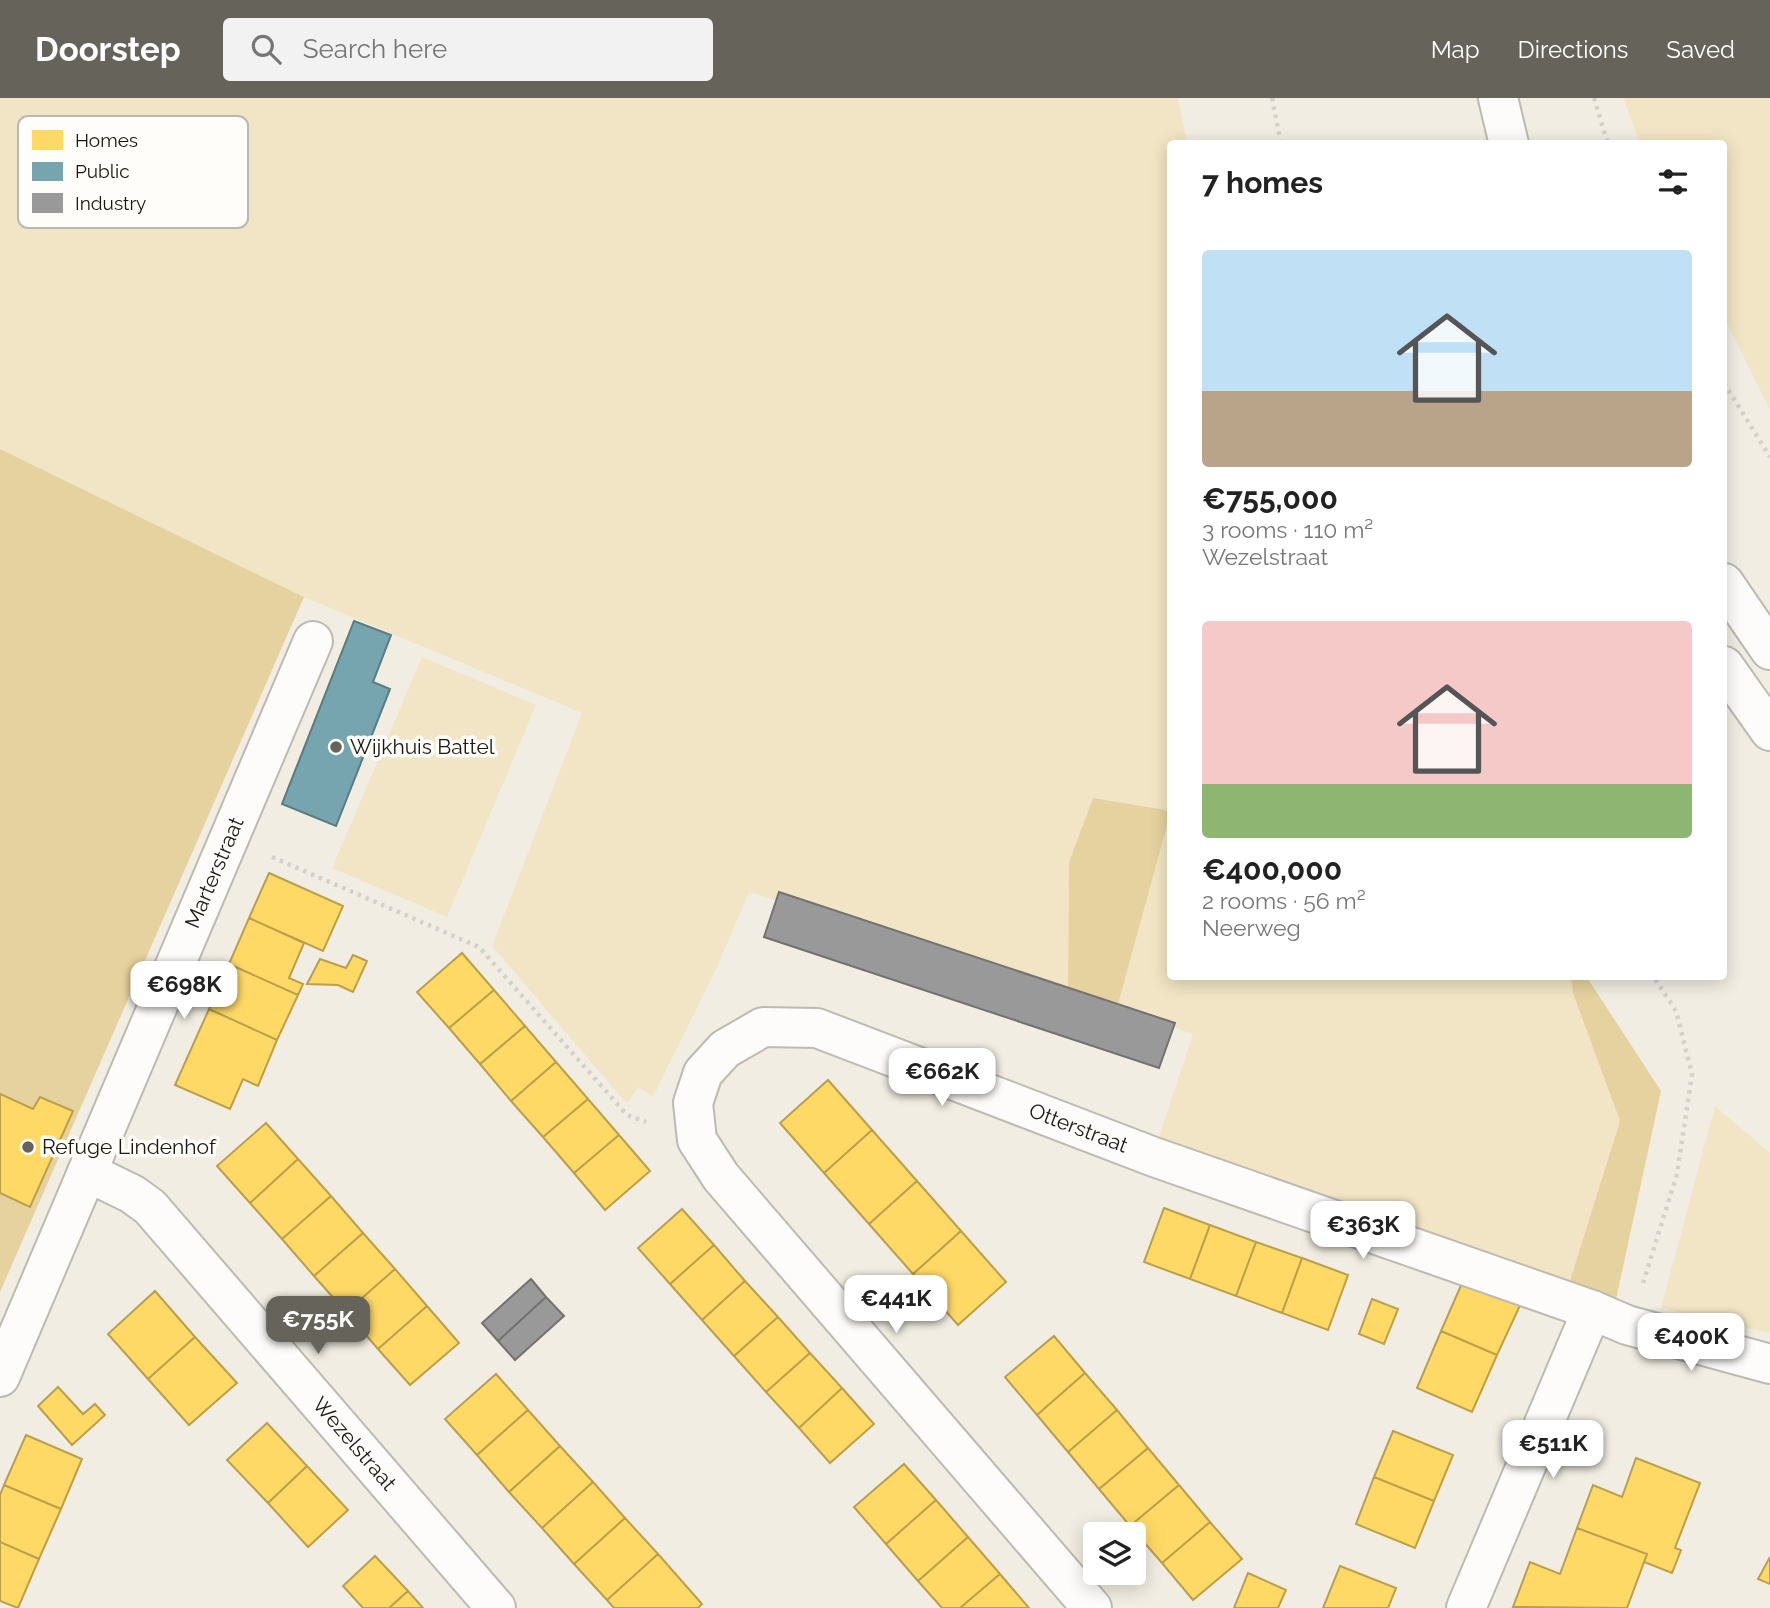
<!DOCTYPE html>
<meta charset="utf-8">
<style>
body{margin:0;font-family:Raleway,sans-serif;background:#f2f2f2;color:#222;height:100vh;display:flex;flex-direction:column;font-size:26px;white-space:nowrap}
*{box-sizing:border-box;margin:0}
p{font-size:23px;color:#767676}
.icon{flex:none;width:38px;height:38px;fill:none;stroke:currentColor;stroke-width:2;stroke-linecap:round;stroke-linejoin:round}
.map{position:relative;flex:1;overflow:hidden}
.sheet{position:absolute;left:1167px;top:42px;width:560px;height:840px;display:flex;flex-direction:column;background:#fff;border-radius:7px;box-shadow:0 4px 18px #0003}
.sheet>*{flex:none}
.fabs{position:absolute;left:1083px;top:1424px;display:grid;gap:14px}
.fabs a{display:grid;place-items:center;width:63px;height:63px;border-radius:7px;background:#fff;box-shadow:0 4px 18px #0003;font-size:35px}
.price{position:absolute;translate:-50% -60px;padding:0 16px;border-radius:14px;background:#fff;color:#222;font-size:23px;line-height:46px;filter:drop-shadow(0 2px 4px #0008)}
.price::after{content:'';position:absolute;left:50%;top:42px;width:21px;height:16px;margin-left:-10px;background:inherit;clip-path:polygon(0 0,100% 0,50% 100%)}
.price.active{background:#65635a;color:#fff}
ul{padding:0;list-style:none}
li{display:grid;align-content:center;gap:14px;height:371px;padding:0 35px}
li span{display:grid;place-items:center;height:217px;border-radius:7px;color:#555}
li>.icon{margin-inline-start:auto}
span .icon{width:126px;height:126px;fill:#fffc;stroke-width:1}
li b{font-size:30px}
h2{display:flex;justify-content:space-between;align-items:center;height:84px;padding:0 35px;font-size:30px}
header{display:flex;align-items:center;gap:42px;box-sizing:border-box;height:98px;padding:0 35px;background:#65635a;color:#fff}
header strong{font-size:33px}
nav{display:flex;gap:38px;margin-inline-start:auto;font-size:24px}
.search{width:490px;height:63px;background:#f2f2f2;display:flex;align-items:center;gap:18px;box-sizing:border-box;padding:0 24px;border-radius:7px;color:#767676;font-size:26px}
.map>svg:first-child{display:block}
.green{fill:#f2e5c5}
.forest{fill:#e5d29e}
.homes{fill:#ffd966;stroke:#ba9f4c;stroke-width:2}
.public{fill:#76a5af;stroke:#5a7b80;stroke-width:2}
.industry{fill:#999;stroke:#737270;stroke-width:2}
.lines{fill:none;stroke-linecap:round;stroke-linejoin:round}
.minor-casing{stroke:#bdbab2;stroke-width:42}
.path{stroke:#d2d1ce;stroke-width:4.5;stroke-dasharray:3.5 5;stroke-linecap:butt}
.minor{stroke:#fdfcfb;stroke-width:38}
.poi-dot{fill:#65635a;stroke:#fffdf9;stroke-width:2.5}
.labels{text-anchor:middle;stroke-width:7;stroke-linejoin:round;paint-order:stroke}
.poi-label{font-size:21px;fill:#1a1811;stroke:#fffdf9;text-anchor:start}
.street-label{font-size:21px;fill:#1a1811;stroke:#fffdf9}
.key{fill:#fffdf9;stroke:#bab8b3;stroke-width:2}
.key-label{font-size:19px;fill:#1a1811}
</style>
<header>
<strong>Doorstep</strong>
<div class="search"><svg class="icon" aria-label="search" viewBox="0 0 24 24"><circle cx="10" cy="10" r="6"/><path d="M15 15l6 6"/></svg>Search here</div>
<nav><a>Map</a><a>Directions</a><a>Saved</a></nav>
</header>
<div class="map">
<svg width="1770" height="1510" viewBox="0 0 1770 1510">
<rect width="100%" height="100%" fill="#f1ede2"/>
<path class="green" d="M0,0H1178L1187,45L1171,46V713L1093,700L1069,764L1068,893L749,794L718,867L653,999L638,989L627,1006L492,848L582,615L304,499L0,351Z
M1623,0H1770V312L1724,219V46L1640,45Z
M422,559L536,607L447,819L332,770Z
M1171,714V878L1571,879L1574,895L1620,1023L1568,1189L1156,1048L1193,936L1117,910Z
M1715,1008L1770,1055V1235L1661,1210Z"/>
<path class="forest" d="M0,351L304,499L0,1194Z
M1093,700L1171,713L1117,910L1068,893L1069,764Z
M1571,879H1586L1588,881L1661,993L1615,1206L1568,1189L1620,1023L1573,895Z"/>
<path class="homes" d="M269,775L343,808L323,853L249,820Z
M249,820L304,845L289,880L303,886L298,897L229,866Z
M462,855L494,892L449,930L417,894Z
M353,857L367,863L353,894L338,887L307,886L320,861L346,870Z
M229,866L298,897L277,942L209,911Z
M494,892L525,928L480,966L449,930Z
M209,911L277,942L258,988L243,981L230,1011L175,987Z
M525,928L556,964L511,1003L480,966Z
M556,964L588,1001L543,1039L511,1003Z
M828,982L872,1032L824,1075L780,1025Z
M0,996L33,1011L40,999L73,1013L30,1109L0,1095Z
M588,1001L619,1037L574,1075L543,1039Z
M266,1025L298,1061L250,1105L217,1068Z
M872,1032L917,1083L869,1126L824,1075Z
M619,1037L650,1073L605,1112L574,1075Z
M298,1061L331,1098L282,1141L250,1105Z
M917,1083L961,1133L913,1176L869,1126Z
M331,1098L363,1135L314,1178L282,1141Z
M1164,1110L1210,1127L1190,1181L1144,1164Z
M682,1111L714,1147L670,1186L638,1150Z
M1210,1127L1256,1144L1236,1198L1190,1181Z
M961,1133L1006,1184L958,1227L913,1176Z
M363,1135L395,1171L346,1214L314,1178Z
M1256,1144L1302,1160L1282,1215L1236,1198Z
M714,1147L745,1183L702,1222L670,1186Z
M1302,1160L1348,1177L1328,1232L1282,1215Z
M395,1171L427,1208L378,1251L346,1214Z
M1466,1176L1523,1201L1497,1257L1441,1233Z
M745,1183L778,1219L734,1258L702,1222Z
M155,1193L195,1239L148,1281L108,1236Z
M1372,1201L1398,1211L1384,1246L1359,1236Z
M427,1208L459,1245L410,1287L378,1251Z
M778,1219L810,1255L766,1294L734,1258Z
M1441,1233L1497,1257L1472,1314L1417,1290Z
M1054,1238L1085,1275L1037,1317L1005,1279Z
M195,1239L237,1285L189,1327L148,1281Z
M810,1255L842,1290L799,1330L766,1294Z
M1085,1275L1117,1312L1068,1354L1037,1317Z
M496,1276L528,1312L477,1357L445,1321Z
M58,1289L83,1316L95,1306L105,1317L72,1347L38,1308Z
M842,1290L874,1326L830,1365L799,1330Z
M528,1312L560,1348L509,1394L477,1357Z
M1117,1312L1148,1350L1099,1391L1068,1354Z
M267,1325L307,1368L268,1405L227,1362Z
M1393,1333L1453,1357L1434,1403L1374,1379Z
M26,1337L82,1361L61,1411L4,1387Z
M560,1348L593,1384L542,1430L509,1394Z
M1148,1350L1179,1387L1130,1428L1099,1391Z
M1636,1360L1700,1385L1675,1450L1681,1452L1672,1475L1644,1464L1647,1456L1577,1430L1593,1387L1622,1399Z
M904,1366L936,1402L886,1446L854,1409Z
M307,1368L348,1412L308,1449L268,1405Z
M1374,1379L1434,1403L1415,1450L1356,1426Z
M593,1384L625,1420L574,1466L542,1430Z
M4,1387L61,1411L39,1461L0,1444V1397Z
M1179,1387L1210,1424L1162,1465L1130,1428Z
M936,1402L968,1439L918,1483L886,1446Z
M625,1420L658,1456L607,1502L574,1466Z
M1210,1424L1242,1461L1193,1502L1162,1465Z
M1577,1430L1647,1456L1627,1510L1513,1509L1530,1464L1560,1476Z
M968,1439L1000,1476L960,1510H942L918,1483Z
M0,1444L39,1461L18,1510L0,1503Z
M658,1456L702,1506L698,1510H614L607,1502Z
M375,1458L408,1493L389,1510H363L343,1488Z
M1770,1459V1486L1758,1481Z
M1340,1468L1396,1490L1388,1510H1323Z
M1248,1475L1286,1492L1278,1510H1234Z
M1000,1476L1029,1510H960Z
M408,1493L423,1510H389Z"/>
<path class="public" d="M354,523L391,537L373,584L390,591L336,728L282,706Z"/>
<path class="industry" d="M779,794L1175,925L1159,970L764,839Z
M531,1181L546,1199L498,1243L482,1225Z
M546,1199L564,1218L515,1262L498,1243Z"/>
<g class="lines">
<g class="minor-casing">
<g id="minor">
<path d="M1498,0L1509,46"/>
<path d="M1724,485L1770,552"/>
<path d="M1724,568L1770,633"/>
<path id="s1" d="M87,1074L132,1096L150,1109L496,1510"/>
<path id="s2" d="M0,1279L313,543"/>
<path id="s3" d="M1092,1510L721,1079L697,1042L693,1005L703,975L725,951L763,929L817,930L1154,1059L1592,1212"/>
<path d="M1466,1510L1592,1212L1627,1227L1770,1266"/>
</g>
</g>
<path class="path" d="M1272,0L1281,46
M1594,0L1608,46
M1724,285L1770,359
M272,759L479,849L627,1017L646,1024
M1643,1185L1677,1076L1692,976L1676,913L1653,878"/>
<use href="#minor" class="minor"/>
</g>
<g class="poi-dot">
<circle cx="336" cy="649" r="7"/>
<circle cx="28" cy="1049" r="7"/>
</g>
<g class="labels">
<g class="poi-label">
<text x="350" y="656">Wijkhuis Battel</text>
<text x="42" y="1056">Refuge Lindenhof</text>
</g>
<g class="street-label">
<text dy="7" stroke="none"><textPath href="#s2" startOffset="548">Marterstraat</textPath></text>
<text dy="7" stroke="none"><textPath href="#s3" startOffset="1092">Otterstraat</textPath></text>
<text dy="7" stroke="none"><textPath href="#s1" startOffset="385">Wezelstraat</textPath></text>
</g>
</g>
<rect x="18" y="18" width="230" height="112" rx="10" class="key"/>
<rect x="32" y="32" width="31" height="20" fill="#ffd966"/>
<rect x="32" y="64" width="31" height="19" fill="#76a5af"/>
<rect x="32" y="95" width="31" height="20" fill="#999"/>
<g class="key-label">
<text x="75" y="49">Homes</text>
<text x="75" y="80">Public</text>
<text x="75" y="112">Industry</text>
</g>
</svg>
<div class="fabs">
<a><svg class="icon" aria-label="layers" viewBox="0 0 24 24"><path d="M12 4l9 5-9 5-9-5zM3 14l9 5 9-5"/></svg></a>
</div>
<b class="price" style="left:184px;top:923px">€698K</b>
<b class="price" style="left:942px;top:1010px">€662K</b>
<b class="price" style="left:1363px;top:1163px">€363K</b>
<b class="price" style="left:896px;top:1237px">€441K</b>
<b class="price active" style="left:318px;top:1258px">€755K</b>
<b class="price" style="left:1691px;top:1275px">€400K</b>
<b class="price" style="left:1553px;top:1382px">€511K</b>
<section class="sheet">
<h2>7 homes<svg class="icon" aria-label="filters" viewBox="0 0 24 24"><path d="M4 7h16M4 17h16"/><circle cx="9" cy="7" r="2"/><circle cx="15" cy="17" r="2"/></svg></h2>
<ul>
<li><span style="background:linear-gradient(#bfe0f5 65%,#b9a48a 0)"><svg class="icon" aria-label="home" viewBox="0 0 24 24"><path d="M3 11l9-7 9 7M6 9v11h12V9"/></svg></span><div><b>€755,000</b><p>3 rooms · 110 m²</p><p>Wezelstraat</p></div></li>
<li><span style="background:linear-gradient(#f6c9c9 75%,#8fb573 0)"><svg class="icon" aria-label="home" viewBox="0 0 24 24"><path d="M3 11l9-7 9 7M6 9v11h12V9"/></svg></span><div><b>€400,000</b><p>2 rooms · 56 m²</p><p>Neerweg</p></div></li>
</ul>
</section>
</div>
